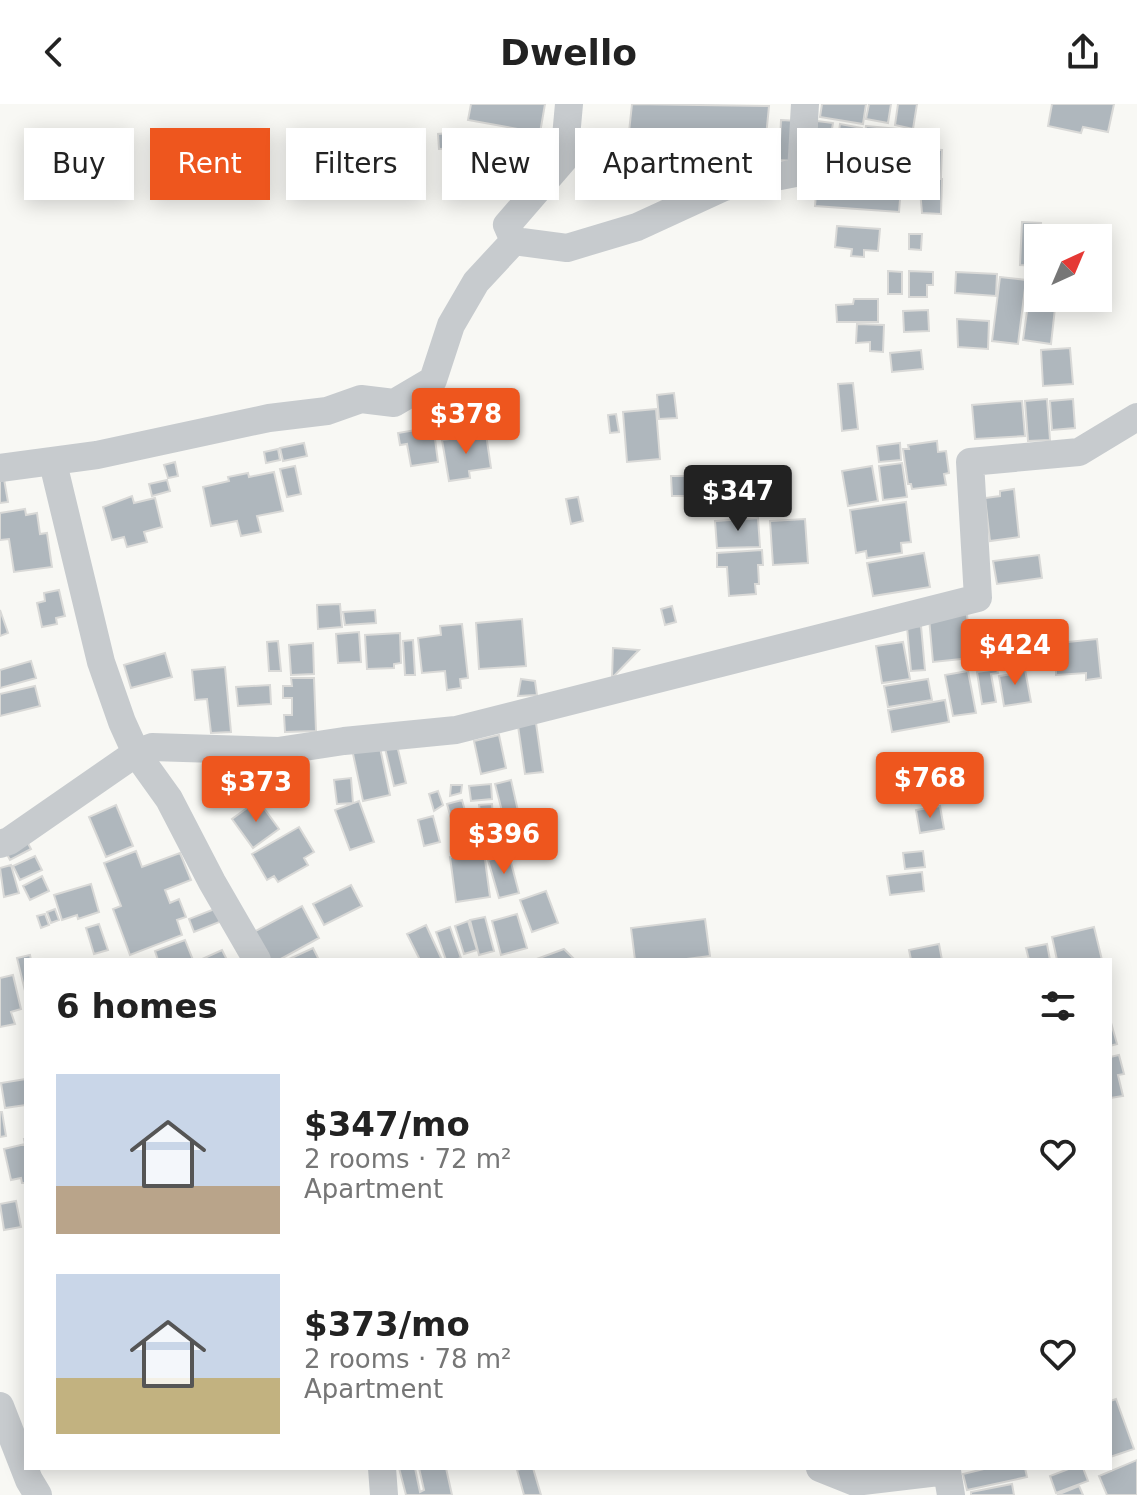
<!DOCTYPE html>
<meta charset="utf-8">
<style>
body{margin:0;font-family:"DejaVu Sans",sans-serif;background:#f2f2f2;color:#222;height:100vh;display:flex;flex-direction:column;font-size:30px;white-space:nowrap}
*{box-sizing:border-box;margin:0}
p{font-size:26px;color:#767676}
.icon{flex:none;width:44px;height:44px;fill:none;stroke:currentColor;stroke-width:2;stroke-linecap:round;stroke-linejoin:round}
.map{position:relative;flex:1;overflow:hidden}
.drawer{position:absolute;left:24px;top:854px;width:1088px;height:512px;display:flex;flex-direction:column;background:#fff;border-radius:0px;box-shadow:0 4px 20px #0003}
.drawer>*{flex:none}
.guide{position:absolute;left:24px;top:24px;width:1090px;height:72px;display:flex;gap:16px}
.needle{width:52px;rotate:44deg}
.buttons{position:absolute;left:1024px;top:120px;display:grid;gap:16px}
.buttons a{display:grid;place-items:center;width:88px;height:88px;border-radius:0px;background:#fff;box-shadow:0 4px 20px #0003;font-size:40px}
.price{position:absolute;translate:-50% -68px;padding:0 18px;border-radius:8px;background:#ee561e;color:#fff;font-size:26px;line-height:52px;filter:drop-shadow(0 2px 4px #0008)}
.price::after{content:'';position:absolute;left:50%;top:48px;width:24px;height:18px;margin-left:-12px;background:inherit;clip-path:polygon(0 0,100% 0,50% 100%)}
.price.selected{background:#222;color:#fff}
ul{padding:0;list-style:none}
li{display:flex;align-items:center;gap:24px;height:200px;padding:0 32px}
li span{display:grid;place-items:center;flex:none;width:224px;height:160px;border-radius:0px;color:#555}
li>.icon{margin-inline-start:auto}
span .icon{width:96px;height:96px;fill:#fffc;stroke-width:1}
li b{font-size:34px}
h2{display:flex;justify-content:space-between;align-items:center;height:96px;padding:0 32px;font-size:34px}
.chip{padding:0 28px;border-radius:0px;background:#fff;box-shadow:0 4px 20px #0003;font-size:28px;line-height:72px}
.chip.selected{background:#ee561e;color:#fff}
header{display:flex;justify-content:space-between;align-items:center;height:104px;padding:0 32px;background:#fff;font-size:36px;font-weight:700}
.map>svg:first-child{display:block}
.building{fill:#afb7bd;stroke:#d9d9d7;stroke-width:2}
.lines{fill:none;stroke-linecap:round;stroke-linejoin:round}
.street{stroke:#c7cbce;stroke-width:28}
</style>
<header><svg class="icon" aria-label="back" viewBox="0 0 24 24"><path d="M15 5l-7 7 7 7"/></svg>Dwello<svg class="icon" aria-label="share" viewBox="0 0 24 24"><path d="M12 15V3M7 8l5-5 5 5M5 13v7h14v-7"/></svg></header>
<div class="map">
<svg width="1137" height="1391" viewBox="0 0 1137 1391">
<rect width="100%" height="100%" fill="#f8f8f4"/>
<path class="building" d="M471,0H545L540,29L468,16Z
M632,0L769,2L765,43L629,28Z
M822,0H866L863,20L820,13Z
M869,0H891L888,19L866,15Z
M898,0H917L913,25L895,21Z
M1052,0H1114L1108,28L1083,23L1081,29L1048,22Z
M781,16L798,17L797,57L775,56L776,35L780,36Z
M817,17L833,19L831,31L816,29Z
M840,20L862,24L857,59L835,56Z
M866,22L898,25L894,64L862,60Z
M458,28L459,44L439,45L438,30Z
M814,31L830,33L828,59L812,57Z
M916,45L942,46L941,73L915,72Z
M818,65L902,71L899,108L815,102Z
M919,75H942L941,110L922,109Z
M1022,118L1041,119L1038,162L1020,161Z
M837,122L880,125L878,147L864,146V153L851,152L852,145L835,143Z
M1043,122L1060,123V134H1043Z
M909,130H922L921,146L909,145Z
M1031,164L1038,165V194H1057L1056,201L1029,199Z
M888,167L902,168V190H888Z
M909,167L933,168V181H927V193H909Z
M956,168L997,170L996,192L955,189Z
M1000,173L1026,176L1018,240L992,237Z
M854,195H878V218H837L836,201L853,200Z
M1028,200L1055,204L1051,240L1023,236Z
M928,206L929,227L904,228L903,207Z
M957,215L989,217L988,245L958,243Z
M857,220L884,221L883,248L870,247V238L856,239Z
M1070,244L1073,280L1043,282L1041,246Z
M921,246L923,265L892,268L890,249Z
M853,279L858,325L842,327L838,280Z
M674,289L677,314L659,315L657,291Z
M1047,295L1050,336L1028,337L1025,297Z
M1073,295L1075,324L1052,326L1050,297Z
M1022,297L1025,332L975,335L972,301Z
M656,305L660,355L627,358L623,308Z
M616,310L619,328L610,329L608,311Z
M475,312L478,328L443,334L440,317Z
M439,322L441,334L435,335L438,358L411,362L407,340L400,341L398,329Z
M486,330L491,364L469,367L470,374L449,377L442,336Z
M937,337L938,348L946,347L949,369L944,370L946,381L912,385L911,380H908L903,345H909L908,341Z
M304,339L307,352L283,357L280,344Z
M900,339L901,356L879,358L877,342Z
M278,345L280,356L266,359L264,348Z
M175,358L178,372L168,374L164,361Z
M902,359L907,393L883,396L879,362Z
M295,362L301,390L287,393L280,365Z
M872,362L878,397L848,402L842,367Z
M274,368L283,407L257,412L261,428L241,432L237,417L211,422L203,383L229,377L228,373L248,369L249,373Z
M671,372H686V392H672Z
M4,375L8,398L0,399V376Z
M167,376L170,387L152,392L149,380Z
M1014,385L1019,433L990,437L985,394L1000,392V387Z
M132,392L134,399L155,394L162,423L144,428L147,438L127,443L124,433L112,436L103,403Z
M578,393L583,417L571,420L566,395Z
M906,398L911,438L901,439L902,449L867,454L866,447L856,449L850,406Z
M25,405L26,411L37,409L40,430L47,429L52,463L14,468L9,435L0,436V409Z
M758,414L760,443L717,444L715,417Z
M805,415L808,459L773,461L770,417Z
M762,446L763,461H758L759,480H755L756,490L729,492L727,463H717V449Z
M924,449L930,483L873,492L867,459Z
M1039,451L1042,474L997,480L993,457Z
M59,486L65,512L56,514L57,520L42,523L37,499L45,497L44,489Z
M340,500L342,523L318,525L317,501Z
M672,502L676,518L665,521L661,505Z
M0,506L8,529L0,532Z
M375,506L376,519L345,521L343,508Z
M967,510L971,554L933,558L929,514Z
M522,515L526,562L479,565L476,519Z
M462,520L468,574L460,575L461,584L447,586L445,567L422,569L418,534L441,531L440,522Z
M921,522L925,566L911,567L907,523Z
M359,528L361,558L338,559L336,530Z
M400,529L401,559L394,560V564L367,565L365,531Z
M985,534L987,551L975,552L973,536Z
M1097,535L1101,574L1086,576V569L1056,571V563L1050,564L1048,540Z
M413,536L415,571H405L403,537Z
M278,537L281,567H269L267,538Z
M903,538L910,575L882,579L876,542Z
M313,539L314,570L291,571L289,541Z
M613,544L639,546L612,574Z
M165,549L172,573L131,584L124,561Z
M31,557L36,574L0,584V566Z
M1024,560L1031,598L1004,602L999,572L1013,570L1011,562Z
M225,563L231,628L211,629L207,595L195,596L192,566Z
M997,565L998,569L991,570L996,598L982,600L977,568Z
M968,567L976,609L953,612L945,571Z
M291,574H314L316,627L285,628L284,611H292V594H283V582H292Z
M521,575L535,577L537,591L518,592Z
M928,575L932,596L888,603L884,582Z
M270,581L271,600L238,602L236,583Z
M35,582L40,602L0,612V590Z
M945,596L949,618L892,628L888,606Z
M536,619L543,668L525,670L518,622Z
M499,631L506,664L481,670L474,637Z
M396,637L406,679L394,682L384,640Z
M379,639L390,691L363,697L352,645Z
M351,674L353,699L337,700L334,676Z
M511,676L520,716L505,719L495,680Z
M934,676L938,695L912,699L908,681Z
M491,680L492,695L471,697L469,682Z
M451,681H462L461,689L450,692Z
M438,687L443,701L434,707L429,690Z
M258,696L279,725L253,744L232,715Z
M462,696L471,728L456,732L447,700Z
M359,697L374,738L350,746L335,706Z
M492,700L493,713L481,714L479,701Z
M116,701L133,742L106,753L89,713Z
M940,702L944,725L920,729L916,706Z
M433,712L440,738L424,742L418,716Z
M299,723L314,748L304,754L308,761L278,778L274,772L267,776L252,750Z
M23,730L31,745L10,756L2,741Z
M136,747L142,763L180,749L191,776L165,786L170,799L179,795L186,813L177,816L182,831L130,851L113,805L121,802L104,759Z
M923,747L925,763L905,765L903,749Z
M484,748L490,793L456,798L450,753Z
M509,751L519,789L499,794L488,756Z
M35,752L42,766L20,776L13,762Z
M11,761L19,789L4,793L0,764Z
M922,768L924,787L890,791L887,772Z
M42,772L49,787L30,796L23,782Z
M91,780L99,808L78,815L77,811L62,816L54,791Z
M351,781L362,802L324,821L313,800Z
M546,787L558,819L532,828L520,796Z
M302,802L319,834L279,856H267L252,829Z
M217,804L222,817L194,828L189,815Z
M55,805L59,816L51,819L47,808Z
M45,810L49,821L41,824L37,812Z
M517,810L527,844L501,851L492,817Z
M485,813L494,847L479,851L470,816Z
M705,815L710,852L679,856H635L631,824Z
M468,817L477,846L464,850L455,822Z
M99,820L108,846L94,850L86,824Z
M426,821L442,856H420L407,830Z
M450,823L461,854L455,856H446L436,828Z
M1094,823L1102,856H1057L1052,833Z
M185,836L193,856H158L155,847Z
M939,840L942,856H911L909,846Z
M1047,840L1050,856H1029L1026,844Z
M313,844L319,856H287Z
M564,845L575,856H534Z
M222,846L227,856H200Z
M30,851L31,856H26V891L17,854Z
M13,871L21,905L11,908L15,920L0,923V874Z
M1110,915L1117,940L1110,942Z
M1119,951L1124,970L1118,971L1123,992L1110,994V953Z
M26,975V1001L5,1004L1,979Z
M0,1008H2L6,1032L0,1033Z
M24,1035H26V1079H22L21,1074L11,1076L4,1045L25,1040Z
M16,1097L21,1123L4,1126L0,1100Z
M1116,1295L1134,1345L1110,1353V1297Z
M1137,1356V1391H1107L1099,1372Z
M399,1364H415L420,1388L424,1386L419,1364H446L452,1391H406Z
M524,1364H533L541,1391H524L517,1366Z
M988,1364H1025L1027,1373L967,1386L963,1370Z
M1071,1364H1083L1088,1377L1056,1389L1050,1372Z
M1012,1380L1014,1391H971V1388Z
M1079,1382L1083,1391H1057Z"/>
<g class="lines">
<path class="street" d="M514,137L567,144L637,123L724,83L801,68L805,0
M53,359L101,558L122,618L136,649L169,695L212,778L257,856
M0,364L97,351L269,314L327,307L361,295L394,299L433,276L451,221L476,178L514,137L507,121L564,55L569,0
M0,740L9,737L136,649L152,643L278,647L344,637L456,626L978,494L970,358L1079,348L1137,313
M0,1302L29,1376L38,1391
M382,1364L384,1391
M820,1364L855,1378L947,1367L951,1391"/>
</g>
</svg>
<div class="buttons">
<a><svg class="needle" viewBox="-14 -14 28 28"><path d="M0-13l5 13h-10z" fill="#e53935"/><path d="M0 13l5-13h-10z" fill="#767676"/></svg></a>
</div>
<b class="price" style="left:466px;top:352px">$378</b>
<b class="price selected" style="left:738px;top:429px">$347</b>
<b class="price" style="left:1015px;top:583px">$424</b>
<b class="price" style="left:930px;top:716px">$768</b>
<b class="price" style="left:256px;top:720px">$373</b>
<b class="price" style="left:504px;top:772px">$396</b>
<div class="guide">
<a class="chip">Buy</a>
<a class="chip selected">Rent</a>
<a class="chip">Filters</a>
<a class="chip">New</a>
<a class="chip">Apartment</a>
<a class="chip">House</a>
</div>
<section class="drawer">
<h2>6 homes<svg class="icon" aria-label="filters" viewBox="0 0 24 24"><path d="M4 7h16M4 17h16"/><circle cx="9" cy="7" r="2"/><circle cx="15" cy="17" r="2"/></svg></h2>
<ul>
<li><span style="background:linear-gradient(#c9d6e8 70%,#b9a48a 0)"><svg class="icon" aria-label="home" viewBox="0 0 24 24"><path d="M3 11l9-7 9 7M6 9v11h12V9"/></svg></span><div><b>$347/mo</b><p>2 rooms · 72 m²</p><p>Apartment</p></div><svg class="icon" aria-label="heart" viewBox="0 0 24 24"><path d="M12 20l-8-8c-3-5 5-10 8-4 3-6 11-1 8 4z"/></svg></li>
<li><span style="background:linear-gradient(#c9d6e8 65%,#c2b280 0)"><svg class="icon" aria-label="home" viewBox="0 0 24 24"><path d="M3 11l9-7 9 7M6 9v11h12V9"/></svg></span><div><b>$373/mo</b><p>2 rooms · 78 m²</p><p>Apartment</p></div><svg class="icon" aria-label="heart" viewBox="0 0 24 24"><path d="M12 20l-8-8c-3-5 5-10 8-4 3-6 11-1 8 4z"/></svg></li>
</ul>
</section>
</div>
